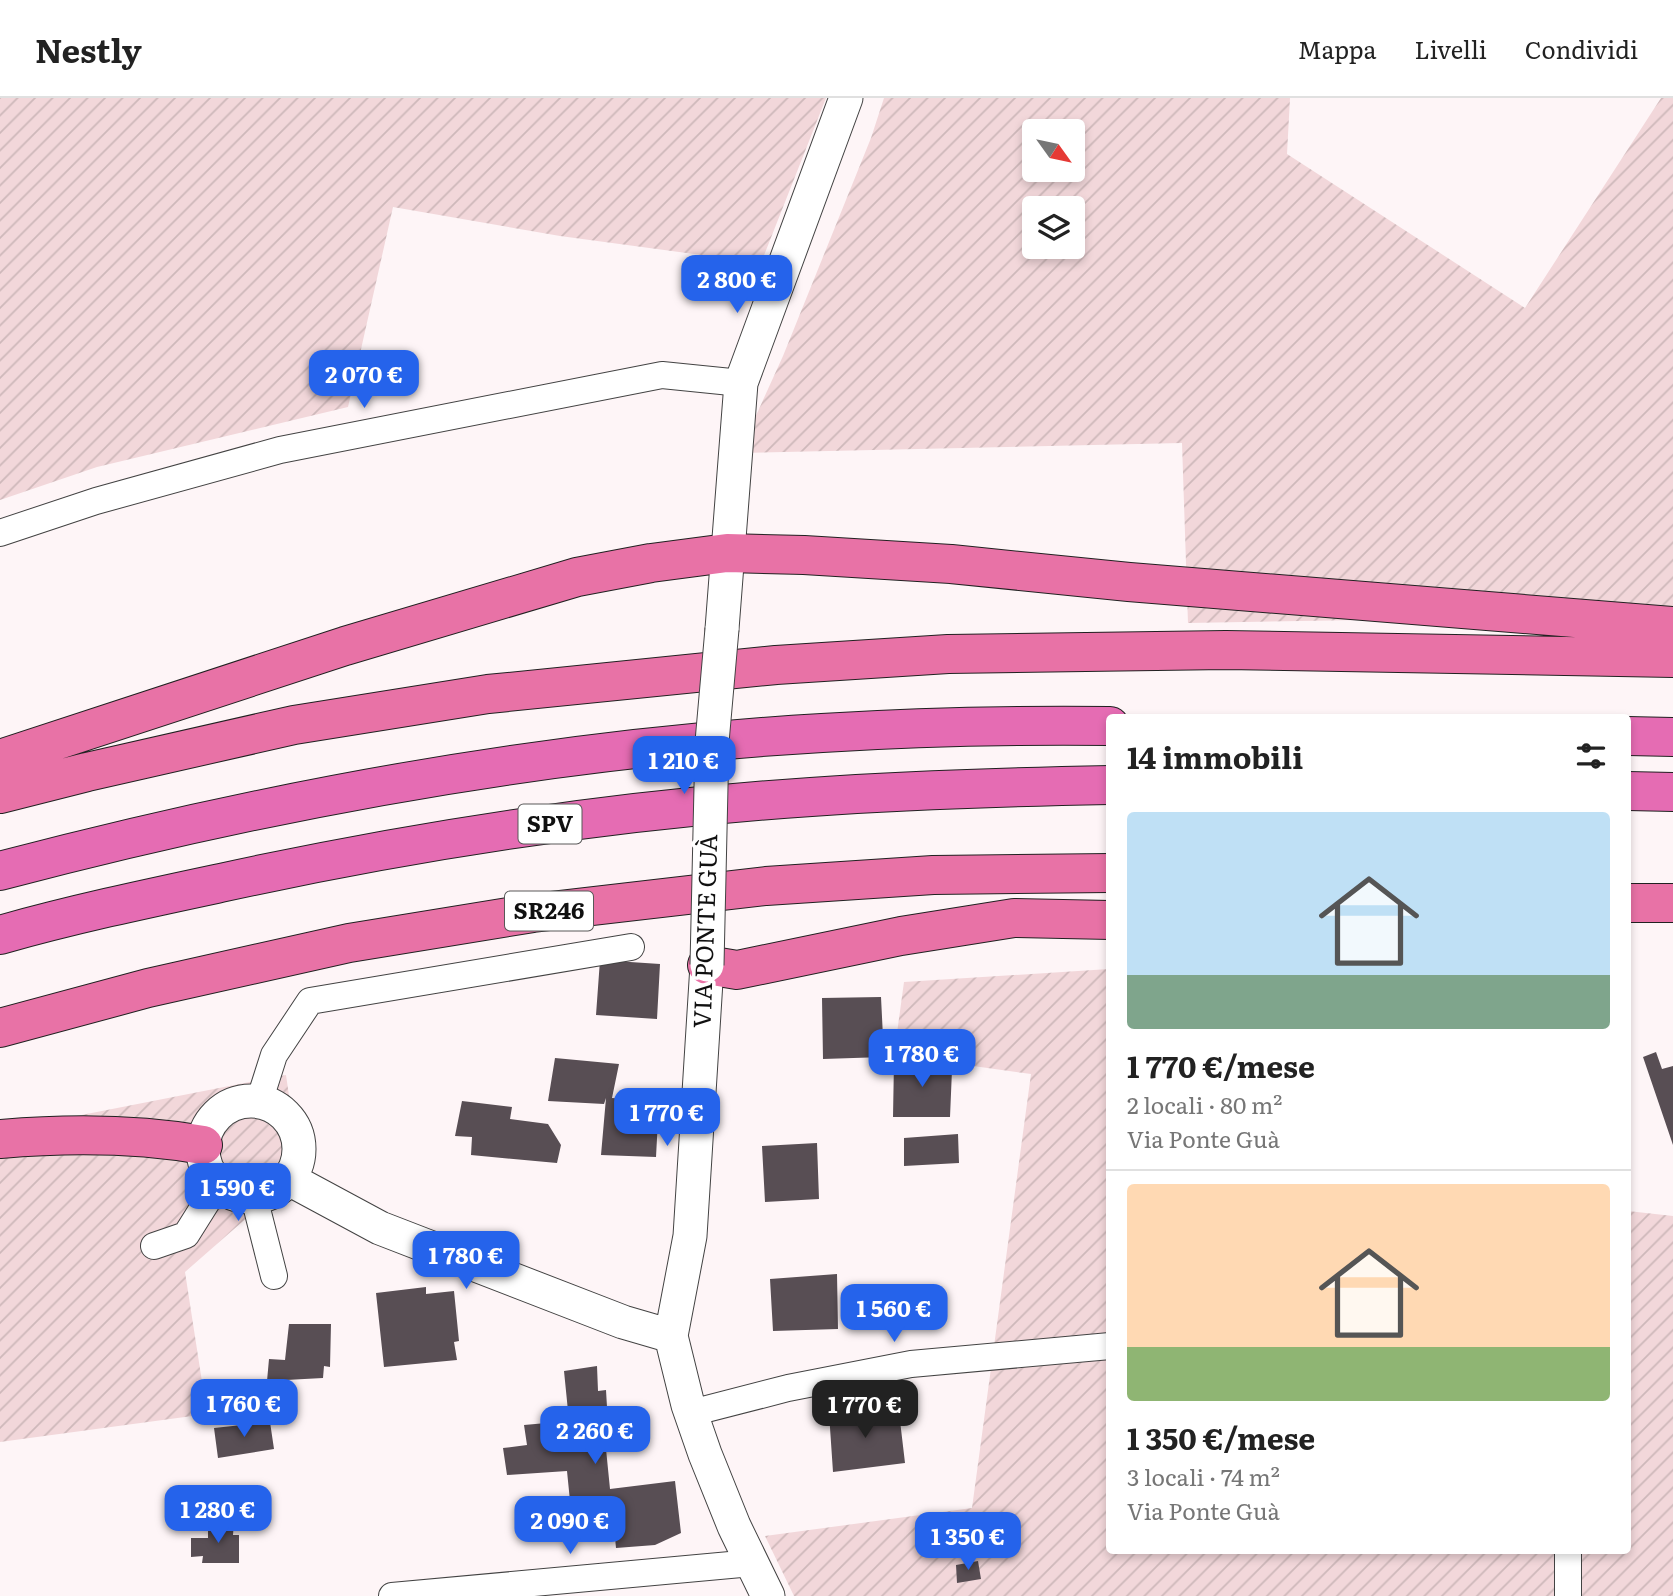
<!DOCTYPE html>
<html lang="it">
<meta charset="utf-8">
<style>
body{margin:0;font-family:Literata,serif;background:#f2f2f2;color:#222;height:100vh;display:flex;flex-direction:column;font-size:26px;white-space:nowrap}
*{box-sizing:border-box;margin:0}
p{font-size:23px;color:#767676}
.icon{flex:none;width:38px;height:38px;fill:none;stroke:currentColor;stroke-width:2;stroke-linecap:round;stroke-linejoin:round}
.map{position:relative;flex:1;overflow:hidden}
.details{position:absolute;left:1106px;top:616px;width:525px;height:840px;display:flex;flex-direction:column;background:#fff;border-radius:7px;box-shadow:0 4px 10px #0003}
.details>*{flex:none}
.needle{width:46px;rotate:123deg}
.buttons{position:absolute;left:1022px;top:21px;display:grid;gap:14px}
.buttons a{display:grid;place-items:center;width:63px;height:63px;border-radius:7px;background:#fff;box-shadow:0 4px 10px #0003;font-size:35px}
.price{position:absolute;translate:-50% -60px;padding:0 16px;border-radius:14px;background:#2563eb;color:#fff;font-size:23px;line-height:46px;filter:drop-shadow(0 2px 4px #0008)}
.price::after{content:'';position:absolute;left:50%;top:42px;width:21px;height:16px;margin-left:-10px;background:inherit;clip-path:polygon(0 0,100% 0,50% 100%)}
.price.current{background:#222;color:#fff}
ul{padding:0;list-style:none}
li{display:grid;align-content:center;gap:14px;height:371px;padding:0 21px}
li+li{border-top:2px solid #e0e0e0}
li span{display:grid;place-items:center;height:217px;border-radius:7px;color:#555}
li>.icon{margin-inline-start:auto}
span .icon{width:126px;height:126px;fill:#fffc;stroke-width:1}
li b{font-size:30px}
h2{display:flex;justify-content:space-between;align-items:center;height:84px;padding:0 21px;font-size:30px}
header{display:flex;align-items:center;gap:42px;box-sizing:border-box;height:98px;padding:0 35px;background:#fff;border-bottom:2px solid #e0e0e0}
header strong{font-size:33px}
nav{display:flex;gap:38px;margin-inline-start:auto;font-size:24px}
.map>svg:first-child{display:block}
.farmland{fill:url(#farmland-furrows);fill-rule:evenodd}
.building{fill:#584e54}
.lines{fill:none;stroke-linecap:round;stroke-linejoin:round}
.minor-casing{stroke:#434343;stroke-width:28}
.tertiary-casing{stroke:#434343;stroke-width:35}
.trunk-casing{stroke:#212121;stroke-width:40}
.motorway-casing{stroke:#212121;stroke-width:40}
.minor{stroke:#fff;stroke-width:26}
.tertiary{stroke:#fff;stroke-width:33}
.trunk{stroke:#e872a6;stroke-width:38}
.motorway{stroke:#e56cb3;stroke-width:38}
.tertiary-bridge-casing{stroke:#434343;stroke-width:35;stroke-linecap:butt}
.tertiary-bridge{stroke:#fff;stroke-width:33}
.labels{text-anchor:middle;stroke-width:7;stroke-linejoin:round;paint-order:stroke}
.shield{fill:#fff;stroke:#585858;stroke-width:2}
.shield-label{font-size:23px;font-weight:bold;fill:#101010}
.street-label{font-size:24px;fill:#101010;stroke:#fff}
</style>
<header>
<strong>Nestly</strong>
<nav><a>Mappa</a><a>Livelli</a><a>Condividi</a></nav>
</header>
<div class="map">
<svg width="1673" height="1498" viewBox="0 0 1673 1498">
<defs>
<pattern id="farmland-furrows" width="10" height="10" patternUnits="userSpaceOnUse" patternTransform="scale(1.75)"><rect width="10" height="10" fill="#f2d7da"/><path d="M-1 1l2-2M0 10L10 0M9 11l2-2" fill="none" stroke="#ceb8ba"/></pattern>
</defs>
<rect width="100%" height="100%" fill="#fef5f7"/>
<path class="farmland" d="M0,0H826L761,165L560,138L393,109L348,309L97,369L0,402Z
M884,0H1290L1287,56L1525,210L1661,0H1673V526L1482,520L1188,525L1182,345L739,355L783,258L871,40ZM1034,33H1073V72H1034ZM1034,110H1073V149H1034Z
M1109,871L1110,1452H1628V1113L1673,1118V1498H794L765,1438L972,1410L1031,976L894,957L904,884Z
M286,977L300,1073L185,1174L207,1316L0,1344V1033Z"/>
<path class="building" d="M600,862L660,866L657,921L596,917Z
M881,899L884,959L823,961L822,900Z
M1656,954L1662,971L1673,968V1047L1643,959Z
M555,960L619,966L612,1000L659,1003L656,1059L601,1057L606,1000L604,1006L548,1003Z
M946,962V972H952L950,1019H893L894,963Z
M462,1003L512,1009L510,1021L548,1026L561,1047L557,1065L471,1057L472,1039L455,1038Z
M958,1036L959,1065L904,1068V1040Z
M817,1045L819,1101L765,1104L762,1048Z
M837,1176L838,1231L773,1233L770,1181Z
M426,1189V1196L454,1193L459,1243L454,1244L457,1262L384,1269L376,1195Z
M289,1226H331L330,1269L324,1268L323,1280L267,1283L269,1261L285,1262Z
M597,1268L598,1293L606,1292L607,1309L602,1311L610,1391L675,1383L681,1435L655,1447L616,1450L611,1398L570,1403L567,1373L507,1377L503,1350L527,1347L524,1327L569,1323L564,1273Z
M862,1312L863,1318L899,1314L905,1365L833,1374L829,1315Z
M270,1324L274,1351L218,1360L214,1330Z
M208,1424H234L233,1437H239V1465H202L203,1458L191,1459V1440H208Z
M978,1463L981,1481L957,1485L956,1467Z"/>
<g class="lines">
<g class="minor-casing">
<path id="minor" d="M0,435L96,403L280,352L662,277L741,285
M259,1004L274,957L310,903L631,849
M254,1099L274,1178
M154,1148L186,1137L218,1086
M691,1315L788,1290L911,1266L1110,1248
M1568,1452V1498
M392,1498L752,1465"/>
</g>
<g class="tertiary-casing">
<path id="tertiary" d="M722,531L741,285L846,0
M707,867L690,1138L671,1238L688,1307L705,1356L734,1428L768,1498
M203 1051a48 48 0 1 1 96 0a48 48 0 1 1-96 0Z
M289,1081L380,1130L623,1224L671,1238"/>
</g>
<g class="trunk-casing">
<path id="trunk" d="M0,661L345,548L577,479L651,465L727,455L804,457L951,466L1129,484L1673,528
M0,696L87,674L294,627L488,596L776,567L948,556L1226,552L1673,560
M1628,805H1673
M707,867L737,872L901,838L1014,820L1110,822
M0,930L148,890L349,845L533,815L766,788L933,777L1110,775
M0,1041C69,1035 135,1035 203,1047"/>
</g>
<g class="motorway-casing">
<path id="motorway" d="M1628,638L1673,639
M1628,693L1673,694
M0,773C269,702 544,651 822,635C918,629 1014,627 1110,628
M0,837C74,816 150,800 225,784C418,742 614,712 811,699C910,692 1010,689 1110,687"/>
</g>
<use href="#minor" class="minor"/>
<use href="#tertiary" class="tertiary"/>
<use href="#trunk" class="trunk"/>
<use href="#motorway" class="motorway"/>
<g class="tertiary-bridge-casing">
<path id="tertiary-bridge" d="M707,867L712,644L722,531"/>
</g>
<use href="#tertiary-bridge" class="tertiary-bridge"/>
</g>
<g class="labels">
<g class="shield">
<rect x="518.5" y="706.5" width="63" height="39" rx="5"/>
<rect x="505" y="793.5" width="88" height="39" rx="5"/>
</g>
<g class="shield-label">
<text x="550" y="734">SPV</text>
<text x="549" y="821">SR246</text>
</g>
<g class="street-label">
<text transform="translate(706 833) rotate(-88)" y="8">VIA PONTE GUÀ</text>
</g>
</g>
</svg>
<div class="buttons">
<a><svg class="needle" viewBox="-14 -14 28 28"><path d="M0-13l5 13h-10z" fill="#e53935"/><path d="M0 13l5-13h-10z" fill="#767676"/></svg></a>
<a><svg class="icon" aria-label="layers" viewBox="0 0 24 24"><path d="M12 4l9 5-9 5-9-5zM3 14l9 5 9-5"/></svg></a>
</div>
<b class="price" style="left:737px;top:217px">2 800 €</b>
<b class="price" style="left:364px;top:312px">2 070 €</b>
<b class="price" style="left:684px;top:698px">1 210 €</b>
<b class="price" style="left:922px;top:991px">1 780 €</b>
<b class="price" style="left:667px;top:1050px">1 770 €</b>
<b class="price" style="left:238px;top:1125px">1 590 €</b>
<b class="price" style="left:466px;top:1193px">1 780 €</b>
<b class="price" style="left:894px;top:1246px">1 560 €</b>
<b class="price" style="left:244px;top:1341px">1 760 €</b>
<b class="price current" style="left:865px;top:1342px">1 770 €</b>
<b class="price" style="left:595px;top:1368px">2 260 €</b>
<b class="price" style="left:218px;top:1447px">1 280 €</b>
<b class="price" style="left:570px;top:1458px">2 090 €</b>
<b class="price" style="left:968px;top:1474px">1 350 €</b>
<section class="details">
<h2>14 immobili<svg class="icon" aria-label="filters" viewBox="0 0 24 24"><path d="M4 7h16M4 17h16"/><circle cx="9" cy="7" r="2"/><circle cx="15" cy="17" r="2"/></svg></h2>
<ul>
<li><span style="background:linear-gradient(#bfe0f5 75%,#7fa58c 0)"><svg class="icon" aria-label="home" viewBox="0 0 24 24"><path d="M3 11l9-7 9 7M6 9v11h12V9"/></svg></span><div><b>1 770 €/mese</b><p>2 locali · 80 m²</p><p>Via Ponte Guà</p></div></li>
<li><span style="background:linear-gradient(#ffd9b3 75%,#8fb573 0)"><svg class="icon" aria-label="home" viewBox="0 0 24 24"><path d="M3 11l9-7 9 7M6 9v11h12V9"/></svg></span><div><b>1 350 €/mese</b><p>3 locali · 74 m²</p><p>Via Ponte Guà</p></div></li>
</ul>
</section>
</div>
